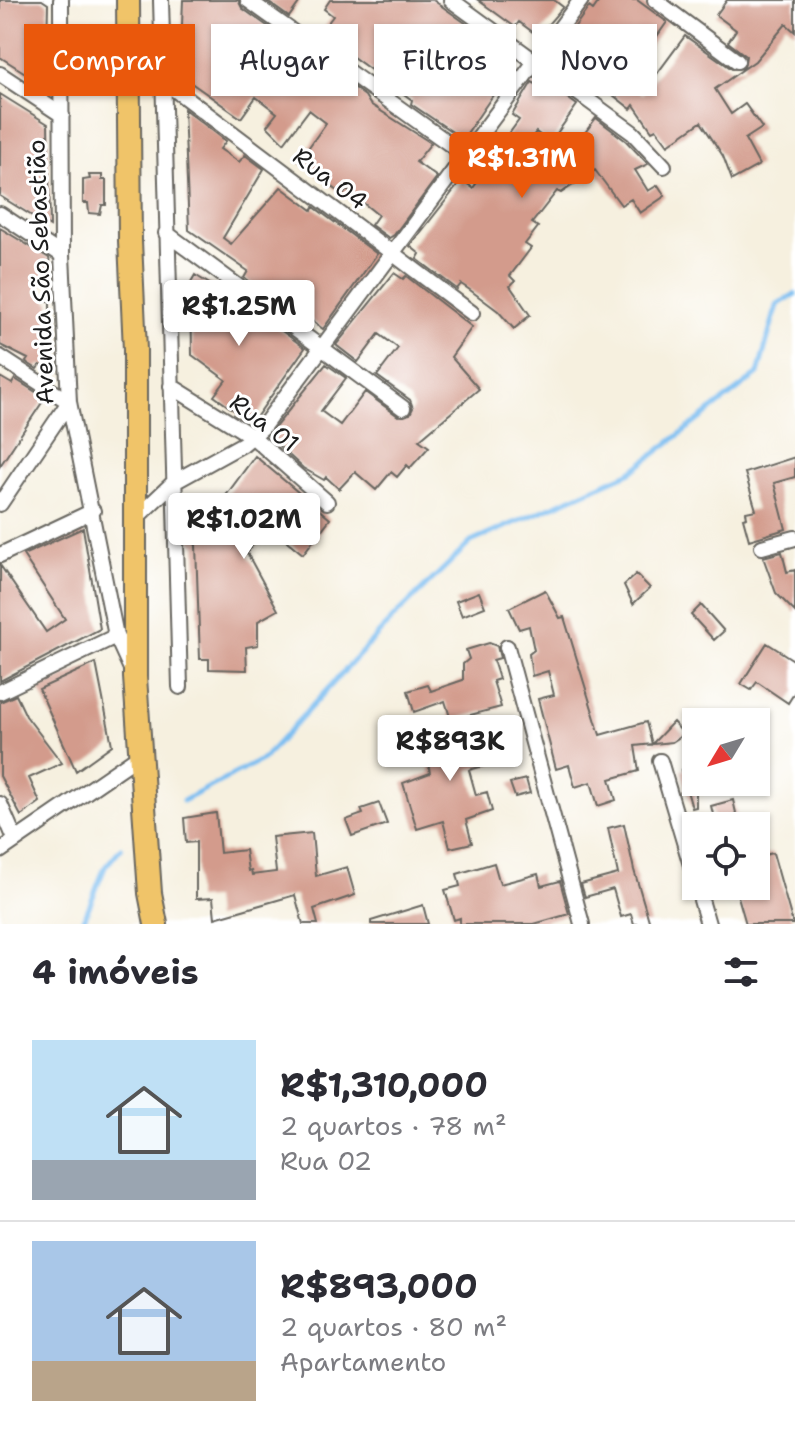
<!DOCTYPE html>
<html lang="pt">
<meta charset="utf-8">
<style>
body{margin:0;font-family:"Shantell Sans",sans-serif;background:#f7f7f7;color:#2b2b33;height:100vh;display:flex;flex-direction:column;font-size:30px;white-space:nowrap}
*{box-sizing:border-box;margin:0}
p{font-size:26px;color:#7c7c81}
.icon{flex:none;width:44px;height:44px;fill:none;stroke:currentColor;stroke-width:2;stroke-linecap:round;stroke-linejoin:round}
.map{position:relative;height:924px;overflow:hidden}
.panel{display:flex;flex-direction:column;background:#fff;flex:1}
.panel>*{flex:none}
.hud{position:absolute;left:24px;top:24px;width:748px;height:72px;display:flex;gap:16px}
.needle{width:52px;rotate:232deg}
.tools{position:absolute;left:682px;top:708px;display:grid;gap:16px}
.tools a{display:grid;place-items:center;width:88px;height:88px;border-radius:0px;background:#fff;box-shadow:0 2px 6px #0004;font-size:40px}
.price{position:absolute;translate:-50% -68px;padding:0 18px;border-radius:8px;background:#fff;color:#222;font-size:26px;line-height:52px;filter:drop-shadow(0 2px 4px #0008)}
.price::after{content:'';position:absolute;left:50%;top:48px;width:24px;height:18px;margin-left:-12px;background:inherit;clip-path:polygon(0 0,100% 0,50% 100%)}
.price.active{background:#ea580c;color:#fff}
ul{padding:0;list-style:none}
li{display:flex;align-items:center;gap:24px;height:200px;padding:0 32px}
li+li{border-top:2px solid #e1e1e2}
li span{display:grid;place-items:center;flex:none;width:224px;height:160px;border-radius:0px;color:#555}
li>.icon{margin-inline-start:auto}
span .icon{width:96px;height:96px;fill:#fffc;stroke-width:1}
li b{font-size:34px}
h2{display:flex;justify-content:space-between;align-items:center;height:96px;padding:0 32px;font-size:34px}
.tag{padding:0 28px;border-radius:0px;background:#fff;box-shadow:0 2px 6px #0004;font-size:28px;line-height:72px}
.tag.active{background:#ea580c;color:#fff}
.map>svg:first-child{display:block}
.lines{fill:none;stroke-linecap:round;stroke-linejoin:round}
.stream{stroke:#7bbef1;stroke-width:5}
.building{fill:#d39b8c}
.minor-casing{stroke:#686660;stroke-width:18}
.primary-casing{stroke:#686660;stroke-width:26}
.minor{stroke:#fff;stroke-width:14}
.primary{stroke:#f0c469;stroke-width:22}
.labels{text-anchor:middle;stroke-width:6;stroke-linejoin:round;paint-order:stroke}
.street-label{font-size:24px;fill:#1c1c1c;stroke:#fff}
</style>
<div class="map">
<svg width="795" height="924" viewBox="0 0 795 924">
<rect width="100%" height="100%" fill="#fff"/>
<filter id="ink" filterUnits="userSpaceOnUse"><feTurbulence type="fractalNoise" baseFrequency=".0125" numOctaves="2"/><feDisplacementMap in="SourceGraphic" scale="16" xChannelSelector="R" yChannelSelector="G"/><feConvolveMatrix kernelMatrix="1 2 1 2 8 2 1 2 1" color-interpolation-filters="sRGB"/></filter>
<filter id="wash" filterUnits="userSpaceOnUse"><feTurbulence type="fractalNoise" baseFrequency=".006" numOctaves="4" result="noise"/><feDisplacementMap in="SourceGraphic" scale="32" xChannelSelector="R" yChannelSelector="G"/><feGaussianBlur stdDeviation="1.8" result="paint"/><feColorMatrix in="noise" values="0 0 0 0 0 0 0 0 0 0 0 0 0 0 0 0 0 1.4 0 .05"/><feComposite in="paint" operator="in"/></filter>
<g filter="url(#wash)">
<rect width="100%" height="100%" fill="#f6f0df"/>
<g class="lines">
<path class="stream" d="M183,801L263,759L396,615L471,542L631,472L758,374L777,305L795,294
M82,924L105,867L121,848"/>
</g>
<g id="blocks">
<path class="building" d="M0,0H42L48,4L46,86L0,57Z
M183,0H238L242,8L305,53L297,65L306,73L301,78L321,93L335,74L365,96L370,104L431,143L416,162L437,177L394,235L389,238L371,225L378,215L347,190L343,195L299,161L326,123L309,110L284,143L267,126L277,113L256,97L241,118L180,75Z
M265,0H301L289,17Z
M330,0H433L478,32L490,43L487,47L516,70L493,95L463,139L411,104L412,100L320,33L333,16L324,9Z
M478,0H554L563,7L538,36L519,22L515,27Z
M600,0H637L667,22L628,78L607,63L589,88L559,67L561,63L553,57L589,7L593,10Z
M727,0H795V32L786,24L755,61L715,89L731,114L745,104L762,128L745,139L759,165L732,180L723,156L701,122L668,145L656,129L652,131L634,105L631,109L613,95L621,85L615,75L642,94L685,36L732,69L744,68L746,56L728,42L736,30L716,15Z
M532,82L543,88L547,83L577,105L550,143L536,132L516,158L537,174L552,155L563,162L596,118L626,141L648,164L635,170L648,191L658,185L665,196L640,213L631,199L621,205L595,170L561,193L557,191L532,223L538,227L525,244L531,248L510,276L515,281L510,286L530,315L514,329L498,311L470,290L461,284L457,289L417,259L420,254L410,246L462,180L473,188L488,167L475,159L490,139L500,146L519,120L512,115Z
M0,94L48,124L50,227L0,196Z
M184,109L226,141L220,149L239,162L245,155L264,169L223,238L231,244L281,187L312,210L314,207L377,254L323,329L265,286L262,291L244,278L248,271L189,230Z
M89,175H102V180H106V205H102L100,214L89,213L88,203H83V180L90,179Z
M0,228L49,258L51,270L36,292L50,302V362L46,367L40,365L37,369L26,362L28,359L0,345Z
M394,273L403,279L406,276L472,327L451,357L479,389L419,440L429,447L410,468L407,465L397,477L391,472L376,490L355,472L339,489L326,477L324,480L303,468L268,436L326,364L346,378L321,411L340,425L365,392L398,416L410,414L413,408L410,400L377,376L398,348L379,334L358,362L336,345Z
M195,275L221,291L223,288L305,348L252,423L214,396L226,380L192,355L191,282Z
M0,377L12,384L15,379L45,398L0,466Z
M255,456L330,519L303,554L267,525L247,553L278,610L258,621V645L246,647L247,670L209,669V659H200L196,545L186,536L195,523L202,528Z
M795,457V477L774,483L786,529L749,540L743,518L747,517L746,512L756,510L745,473Z
M83,528L100,629L0,681V565L46,632L65,619L23,555Z
M782,552L787,572L795,570V612L776,593L763,557Z
M636,574L650,588L633,604L624,585Z
M545,590L560,618L564,617L600,735L646,722L652,744L673,722L684,734L672,742L635,746L639,771L610,779L616,800L598,806L591,782L575,787L569,765L556,769L538,699L554,695L548,671L532,676L529,654L534,650L529,626L519,629L509,608Z
M479,592L485,607L462,616L456,601Z
M701,605L724,631L714,640L691,615Z
M489,643L497,646L500,658L493,660L499,679L493,681L501,707L451,720L445,701L414,712L408,691L428,685L431,691L463,680V664L469,659L466,650Z
M767,643L795,661V692L788,703L757,682L751,690L741,684Z
M96,663L112,745L76,771L39,689Z
M16,695L26,716L62,763L29,778L40,802L21,816L0,776V702Z
M462,722L469,745L492,739L498,762L469,770L476,795L487,792L492,811L466,820L472,843L450,848L443,821L417,829L403,783L430,773L423,734Z
M696,765V807L692,808L681,770Z
M526,779L530,793L515,797L510,783Z
M733,800L739,826H716L711,806Z
M379,803L387,824L352,836L346,820L363,814L361,809Z
M216,813L220,853L245,850L248,871L251,870L252,875L276,872L272,837L312,833L316,876L347,867L355,895L314,909L318,924H303L295,895L215,918L213,898L196,899V842L186,843L184,818Z
M624,824L634,870L650,924H634L631,914L621,917L613,889L585,897L581,884L618,874L608,828Z
M773,853L793,924H746L735,886H756V857Z
M494,863L500,884L538,874L541,886L560,881L569,914L534,924H460V918L454,920L445,890L460,886L457,874Z
M423,905L428,924H371V921Z"/>
</g>
</g>
<g filter="url(#ink)">
<use href="#blocks" fill-opacity="0" stroke="#686660" stroke-width="2"/>
<g class="lines">
<g class="minor-casing">
<path id="minor" d="M61,0L62,255L69,402L116,636L132,671
M161,0L180,687
M248,0L465,155
M451,0L633,133L664,166
M655,0L737,61
M0,74L62,115
M162,80L472,313
M0,214L62,255
M166,233L403,408
M0,357L69,402
M171,386L253,437L327,502
M0,504L69,402
M134,520L174,482L243,444L262,428L581,0
M762,547L795,538
M0,555L93,511
M507,647L582,924
M0,692L116,636
M660,761L696,882
M0,804L15,839
M0,851L140,755
M697,886L708,924"/>
</g>
<g class="primary-casing">
<path id="primary" d="M128,0L130,241L135,350V677L150,893L156,924"/>
</g>
<use href="#minor" class="minor"/>
<use href="#primary" class="primary"/>
</g>
</g>
<g class="labels">
<g class="street-label">
<text transform="translate(330 179) rotate(37)" y="8">Rua 04</text>
<text transform="translate(41 272) rotate(-92)" y="8">Avenida São Sebastião</text>
<text transform="translate(264 423) rotate(37)" y="8">Rua 01</text>
</g>
</g>
</svg>
<div class="tools">
<a><svg class="needle" viewBox="-14 -14 28 28"><path d="M0-13l5 13h-10z" fill="#e53935"/><path d="M0 13l5-13h-10z" fill="#7c7c81"/></svg></a>
<a><svg class="icon" aria-label="locate" viewBox="0 0 24 24"><circle cx="12" cy="12" r="6"/><path d="M12 2v4M12 18v4M2 12h4M18 12h4"/></svg></a>
</div>
<b class="price active" style="left:522px;top:200px">R$1.31M</b>
<b class="price" style="left:239px;top:348px">R$1.25M</b>
<b class="price" style="left:244px;top:561px">R$1.02M</b>
<b class="price" style="left:450px;top:783px">R$893K</b>
<div class="hud">
<a class="tag active">Comprar</a>
<a class="tag">Alugar</a>
<a class="tag">Filtros</a>
<a class="tag">Novo</a>
</div>
</div>
<section class="panel">
<h2>4 imóveis<svg class="icon" aria-label="filters" viewBox="0 0 24 24"><path d="M4 7h16M4 17h16"/><circle cx="9" cy="7" r="2"/><circle cx="15" cy="17" r="2"/></svg></h2>
<ul>
<li><span style="background:linear-gradient(#bfe0f5 75%,#9aa5b1 0)"><svg class="icon" aria-label="home" viewBox="0 0 24 24"><path d="M3 11l9-7 9 7M6 9v11h12V9"/></svg></span><div><b>R$1,310,000</b><p>2 quartos · 78 m²</p><p>Rua 02</p></div></li>
<li><span style="background:linear-gradient(#a9c7e8 75%,#b9a48a 0)"><svg class="icon" aria-label="home" viewBox="0 0 24 24"><path d="M3 11l9-7 9 7M6 9v11h12V9"/></svg></span><div><b>R$893,000</b><p>2 quartos · 80 m²</p><p>Apartamento</p></div></li>
</ul>
</section>
